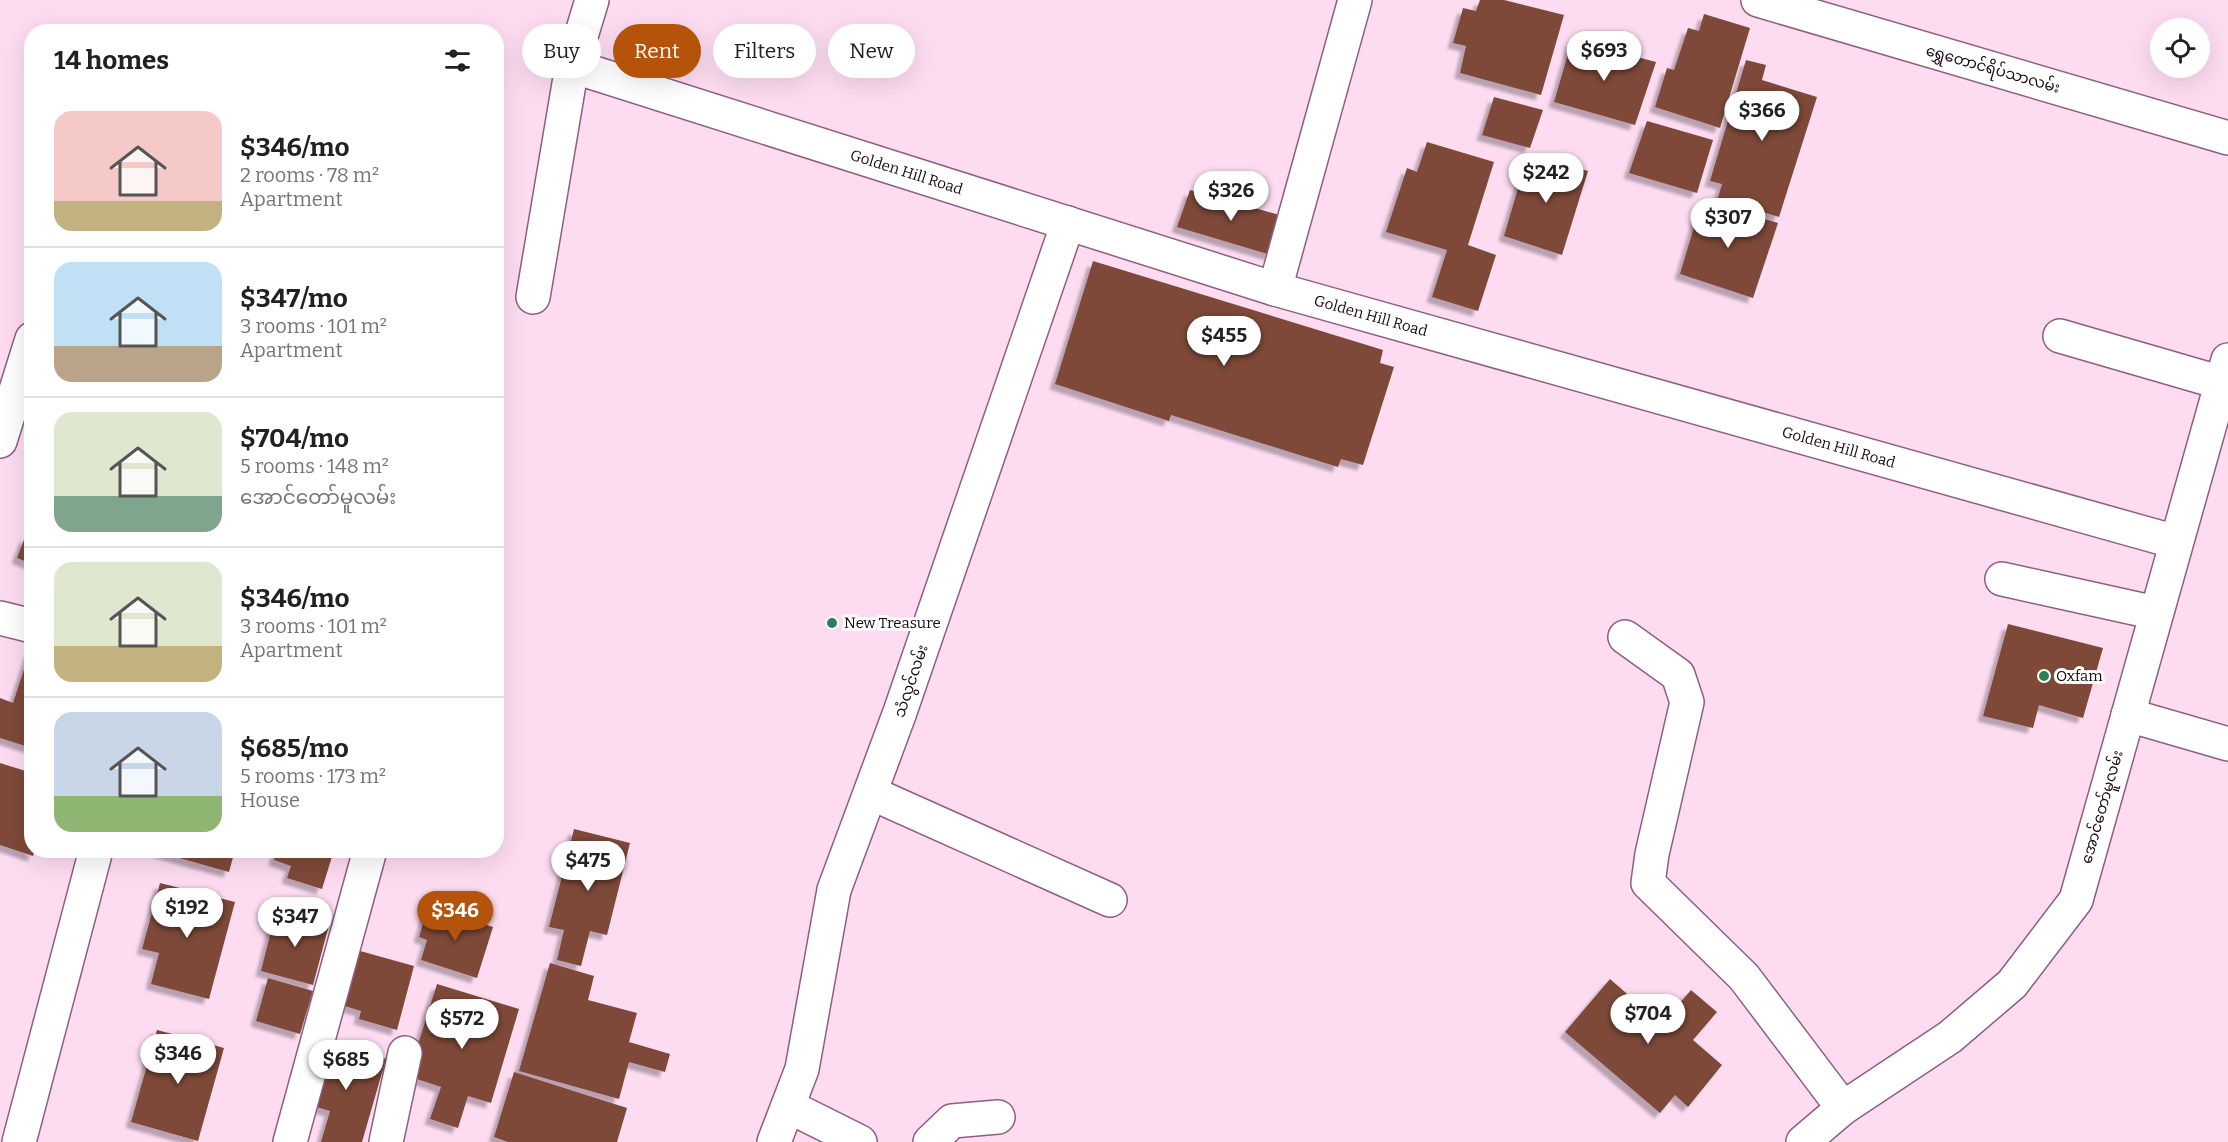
<!DOCTYPE html>
<meta charset="utf-8">
<style>
body{margin:0;font-family:Bitter,"Noto Sans Myanmar",serif;background:#f6f6f6;color:#202124;height:100vh;display:flex;flex-direction:column;font-size:22px;white-space:nowrap}
*{box-sizing:border-box;margin:0}
p{font-size:20px;color:#757577}
.icon{flex:none;width:33px;height:33px;fill:none;stroke:currentColor;stroke-width:2;stroke-linecap:round;stroke-linejoin:round}
.map{position:relative;flex:1;overflow:hidden}
.side{position:absolute;left:24px;top:24px;width:480px;height:834px;display:flex;flex-direction:column;background:#fff;border-radius:24px;box-shadow:0 6px 24px #0002}
.side>*{flex:none}
.banner{position:absolute;left:522px;top:24px;width:570px;height:54px;display:flex;gap:12px}
.buttons{position:absolute;left:2150px;top:18px;display:grid;gap:12px}
.buttons a{display:grid;place-items:center;width:60px;height:60px;border-radius:50%;background:#fff;box-shadow:0 6px 24px #0002;font-size:30px}
.price{position:absolute;translate:-50% -51px;padding:0 14px;border-radius:21px;background:#fff;color:#222;font-size:20px;line-height:39px;filter:drop-shadow(0 2px 3px #0008)}
.price::after{content:'';position:absolute;left:50%;top:36px;width:18px;height:14px;margin-left:-9px;background:inherit;clip-path:polygon(0 0,100% 0,50% 100%)}
.price.active{background:#b45309;color:#fff}
ul{padding:0;list-style:none}
li{display:flex;align-items:center;gap:18px;height:150px;padding:0 30px}
li+li{border-top:2px solid #e0e0e0}
li span{display:grid;place-items:center;flex:none;width:168px;height:120px;border-radius:18px;color:#555}
li>.icon{margin-inline-start:auto}
span .icon{width:72px;height:72px;fill:#fffc;stroke-width:1}
li b{font-size:26px}
h2{display:flex;justify-content:space-between;align-items:center;height:72px;padding:0 30px;font-size:26px}
.tag{padding:0 21px;border-radius:27px;background:#fff;box-shadow:0 6px 24px #0002;font-size:21px;line-height:54px}
.tag.active{background:#b45309;color:#fff}
.map>svg:first-child{display:block}
.building{fill:#7e4838;filter:url(#shadow)}
.lines{fill:none;stroke-linecap:round;stroke-linejoin:round}
.minor-casing{stroke:#8e5e81;stroke-width:36}
.minor{stroke:#fff;stroke-width:33}
.poi-dot{fill:#2a8156;stroke:#fff;stroke-width:2}
.labels{text-anchor:middle;stroke-width:6;stroke-linejoin:round;paint-order:stroke}
.street-label{font-size:15px;fill:#190815;stroke:#fff}
.poi-label{font-size:15px;fill:#190815;stroke:#fff;text-anchor:start}
</style>
<div class="map">
<svg width="2228" height="1142" viewBox="0 0 2228 1142">
<defs>
<filter id="shadow"><feDropShadow dx="-5.5" dy="5.5" stdDeviation="1.5" flood-color="#0004"/></filter>
</defs>
<rect width="100%" height="100%" fill="#fddcf2"/>
<path class="building" d="M1480,0H1504L1564,15L1541,95L1460,73L1466,46L1453,43L1463,8L1476,11Z
M1704,14L1750,28L1720,128L1655,107L1667,68L1674,70L1688,28L1699,31Z
M1572,40L1656,62L1635,125L1554,102Z
M1746,60L1766,65L1762,80L1817,97L1779,217L1718,198L1722,184L1710,181Z
M1494,97L1543,110L1530,148L1482,135Z
M1647,121L1713,140L1697,193L1629,173Z
M1427,142L1494,162L1468,245L1496,255L1478,311L1432,297L1447,250L1386,232L1407,168L1417,172Z
M1528,154L1588,171L1562,255L1504,236Z
M1190,190L1283,216L1271,255L1177,227Z
M1702,200L1778,223L1753,298L1680,274Z
M1093,261L1383,350L1380,363L1394,367L1363,465L1341,459L1338,467L1171,415L1169,421L1055,384Z
M25,537L32,539V564L17,558Z
M2008,624L2103,648L2083,718L2039,705L2033,728L1983,716Z
M32,645V748L0,738V698L13,703Z
M0,763L32,773V850H35L33,856L0,845Z
M574,829L630,843L607,935L590,931L581,966L557,960L564,930L549,927Z
M151,850H235L229,872Z
M277,850H334L322,889L287,878L291,866L274,860Z
M160,883L235,902L209,999L151,984L159,953L142,949Z
M428,907L493,927L477,978L421,960L427,940L419,937Z
M276,911L329,925L313,985L261,971Z
M353,949L414,966L397,1030L359,1019L361,1011L338,1004Z
M550,963L594,976L588,1000L637,1013L629,1042L670,1054L665,1072L629,1062L619,1099L519,1071Z
M268,978L313,991L300,1034L256,1021Z
M1610,979L1662,1024L1691,990L1717,1012L1693,1040L1722,1065L1688,1107L1675,1095L1660,1113L1565,1032Z
M437,984L519,1009L491,1103L468,1096L458,1128L430,1119L441,1087L408,1076Z
M157,1030L224,1048L198,1141L131,1122Z
M324,1041L386,1059L362,1142H321L330,1111L306,1104Z
M514,1072L627,1108L617,1142H508L494,1137Z"/>
<g class="lines">
<g class="minor-casing">
<g id="minor">
<path d="M1758,0L2228,138"/>
<path id="s1" d="M572,66L1275,289L2176,542"/>
<path d="M1275,289L1355,0"/>
<path d="M533,297L572,66L592,0"/>
<path d="M2060,336L2222,383"/>
<path d="M0,441L32,339"/>
<path d="M2002,579L2156,613"/>
<path d="M0,618L32,626"/>
<path d="M1625,637L1678,675L1687,702L1652,854L1648,883L1744,977L1843,1108"/>
<path d="M2128,715L2228,744"/>
<path d="M871,793L1110,900"/>
<path d="M788,1106L860,1142"/>
<path d="M19,1142L96,850"/>
<path d="M290,1142L370,850"/>
<path d="M386,1142L405,1053"/>
<path d="M774,1142L802,1069L834,890L900,712L1068,223"/>
<path d="M930,1142L952,1121L998,1117"/>
<path d="M1803,1142L1843,1108L1950,1037L2012,984L2076,900L2228,360"/>
</g>
</g>
<use href="#minor" class="minor"/>
</g>
<g class="poi-dot">
<circle cx="832" cy="623" r="6"/>
<circle cx="2044" cy="676" r="6"/>
</g>
<g class="labels">
<g class="street-label">
<text transform="translate(1993 69) rotate(16)" y="5">ရွှေတောင်ရိပ်သာလမ်း</text>
<text dy="5" stroke="none"><textPath href="#s1" startOffset="351">Golden Hill Road</textPath></text>
<text dy="5" stroke="none"><textPath href="#s1" startOffset="837">Golden Hill Road</textPath></text>
<text dy="5" stroke="none"><textPath href="#s1" startOffset="1323">Golden Hill Road</textPath></text>
<text transform="translate(911 681) rotate(-71)" y="5">သံလွင်လမ်း</text>
<text transform="translate(2102 807) rotate(-74)" y="5">အောင်တော်မူလမ်း</text>
</g>
<g class="poi-label">
<text x="844" y="628">New Treasure</text>
<text x="2056" y="681">Oxfam</text>
</g>
</g>
</svg>
<div class="buttons">
<a><svg class="icon" aria-label="locate" viewBox="0 0 24 24"><circle cx="12" cy="12" r="6"/><path d="M12 2v4M12 18v4M2 12h4M18 12h4"/></svg></a>
</div>
<b class="price" style="left:1604px;top:82px">$693</b>
<b class="price" style="left:1762px;top:142px">$366</b>
<b class="price" style="left:1546px;top:204px">$242</b>
<b class="price" style="left:1231px;top:222px">$326</b>
<b class="price" style="left:1728px;top:249px">$307</b>
<b class="price" style="left:1224px;top:367px">$455</b>
<b class="price" style="left:588px;top:892px">$475</b>
<b class="price" style="left:187px;top:939px">$192</b>
<b class="price active" style="left:455px;top:942px">$346</b>
<b class="price" style="left:295px;top:948px">$347</b>
<b class="price" style="left:1648px;top:1045px">$704</b>
<b class="price" style="left:462px;top:1050px">$572</b>
<b class="price" style="left:178px;top:1085px">$346</b>
<b class="price" style="left:346px;top:1091px">$685</b>
<div class="banner">
<a class="tag">Buy</a>
<a class="tag active">Rent</a>
<a class="tag">Filters</a>
<a class="tag">New</a>
</div>
<section class="side">
<h2>14 homes<svg class="icon" aria-label="filters" viewBox="0 0 24 24"><path d="M4 7h16M4 17h16"/><circle cx="9" cy="7" r="2"/><circle cx="15" cy="17" r="2"/></svg></h2>
<ul>
<li><span style="background:linear-gradient(#f6c9c9 75%,#c2b280 0)"><svg class="icon" aria-label="home" viewBox="0 0 24 24"><path d="M3 11l9-7 9 7M6 9v11h12V9"/></svg></span><div><b>$346/mo</b><p>2 rooms · 78 m²</p><p>Apartment</p></div></li>
<li><span style="background:linear-gradient(#bfe0f5 70%,#b9a48a 0)"><svg class="icon" aria-label="home" viewBox="0 0 24 24"><path d="M3 11l9-7 9 7M6 9v11h12V9"/></svg></span><div><b>$347/mo</b><p>3 rooms · 101 m²</p><p>Apartment</p></div></li>
<li><span style="background:linear-gradient(#dfe7d0 70%,#7fa58c 0)"><svg class="icon" aria-label="home" viewBox="0 0 24 24"><path d="M3 11l9-7 9 7M6 9v11h12V9"/></svg></span><div><b>$704/mo</b><p>5 rooms · 148 m²</p><p>အောင်တော်မူလမ်း</p></div></li>
<li><span style="background:linear-gradient(#dfe7d0 70%,#c2b280 0)"><svg class="icon" aria-label="home" viewBox="0 0 24 24"><path d="M3 11l9-7 9 7M6 9v11h12V9"/></svg></span><div><b>$346/mo</b><p>3 rooms · 101 m²</p><p>Apartment</p></div></li>
<li><span style="background:linear-gradient(#c9d6e8 70%,#8fb573 0)"><svg class="icon" aria-label="home" viewBox="0 0 24 24"><path d="M3 11l9-7 9 7M6 9v11h12V9"/></svg></span><div><b>$685/mo</b><p>5 rooms · 173 m²</p><p>House</p></div></li>
</ul>
</section>
</div>
